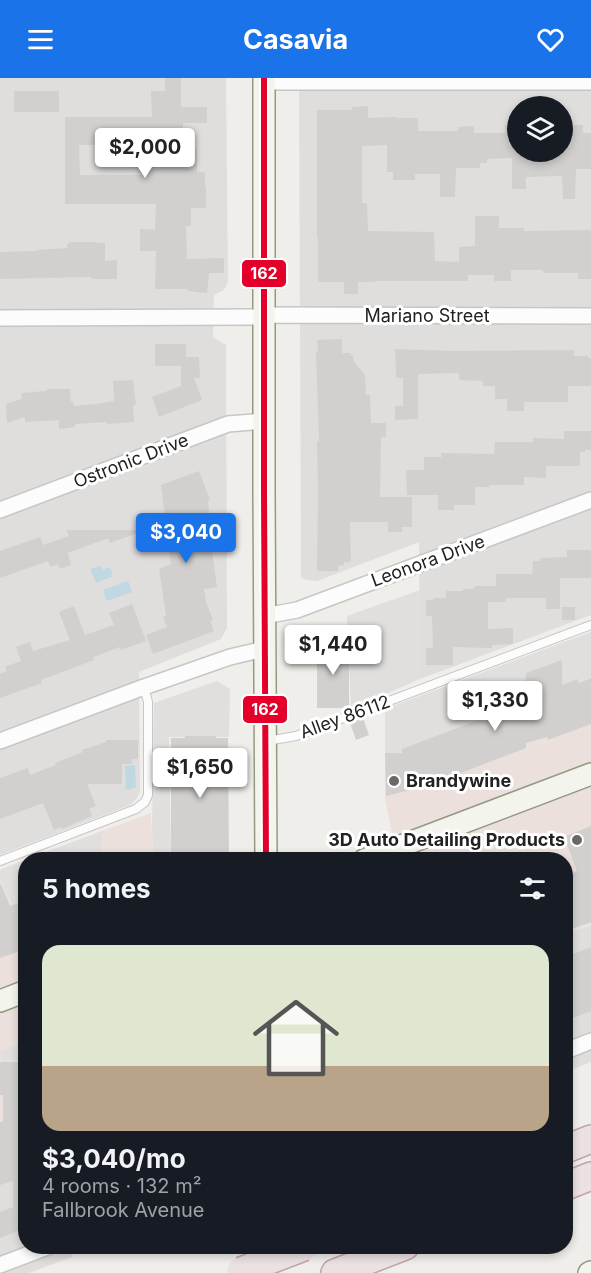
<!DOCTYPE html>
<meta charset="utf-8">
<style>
body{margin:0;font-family:Inter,sans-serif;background:#242831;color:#f1f3f6;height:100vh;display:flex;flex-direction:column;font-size:22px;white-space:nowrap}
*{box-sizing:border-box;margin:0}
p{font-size:20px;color:#9ea1a6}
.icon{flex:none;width:33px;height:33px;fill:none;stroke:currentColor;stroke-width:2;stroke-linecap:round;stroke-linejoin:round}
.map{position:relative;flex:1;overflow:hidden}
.details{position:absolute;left:18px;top:774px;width:555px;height:402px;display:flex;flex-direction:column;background:#171b24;border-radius:24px;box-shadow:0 3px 9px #0003}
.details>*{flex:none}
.controls{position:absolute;left:507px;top:18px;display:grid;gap:12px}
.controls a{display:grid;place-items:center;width:66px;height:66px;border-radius:50%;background:#171b24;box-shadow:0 3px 9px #0003;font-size:30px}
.price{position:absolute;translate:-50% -51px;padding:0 14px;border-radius:6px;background:#fff;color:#222;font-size:20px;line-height:39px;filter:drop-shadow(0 2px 3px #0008)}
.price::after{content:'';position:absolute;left:50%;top:36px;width:18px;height:14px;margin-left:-9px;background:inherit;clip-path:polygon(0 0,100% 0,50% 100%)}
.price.current{background:#1a73e8;color:#fff}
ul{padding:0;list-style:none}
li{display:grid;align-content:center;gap:12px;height:318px;padding:0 24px}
li span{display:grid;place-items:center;height:186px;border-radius:18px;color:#555}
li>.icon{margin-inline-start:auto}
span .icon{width:108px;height:108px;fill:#fffc;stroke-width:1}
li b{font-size:26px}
h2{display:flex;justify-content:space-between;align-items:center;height:72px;padding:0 24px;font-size:26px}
header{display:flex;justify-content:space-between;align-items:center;height:78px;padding:0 24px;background:#1a73e8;color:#fff;font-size:27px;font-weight:700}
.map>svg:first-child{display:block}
.residential{fill:#dfdedc;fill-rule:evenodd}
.commercial{fill:#ece0dd}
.parking{fill:#e0dfde}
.water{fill:#bfd8e2}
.building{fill:#d2d0ce;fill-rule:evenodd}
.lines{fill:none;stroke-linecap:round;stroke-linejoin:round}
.lane-casing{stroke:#c7c6c5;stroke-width:10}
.street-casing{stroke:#c7c6c5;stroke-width:18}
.secondary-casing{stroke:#969982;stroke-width:24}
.highway-casing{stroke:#c4a3aa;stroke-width:30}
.lane{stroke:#fdfcfc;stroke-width:8}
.street{stroke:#fdfcfc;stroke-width:15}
.secondary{stroke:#f3f5ed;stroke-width:21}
.highway{stroke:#ebe1e2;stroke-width:27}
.highway-bridge-casing{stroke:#c4a3aa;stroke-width:30;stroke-linecap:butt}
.highway-bridge{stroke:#ebe1e2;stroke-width:27}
.bus-1-casing{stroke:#fff;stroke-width:10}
.bus-1{stroke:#e4002b;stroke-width:6}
.poi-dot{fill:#6a6968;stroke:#fff;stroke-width:2}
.labels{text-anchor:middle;stroke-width:6;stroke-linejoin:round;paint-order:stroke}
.street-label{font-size:18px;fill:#222;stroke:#fff}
.poi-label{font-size:18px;font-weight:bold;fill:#222;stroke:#fff;text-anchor:start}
.line-badge{stroke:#fff;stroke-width:2}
.badge-label{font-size:16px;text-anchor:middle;font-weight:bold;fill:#fff}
</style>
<header><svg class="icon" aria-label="menu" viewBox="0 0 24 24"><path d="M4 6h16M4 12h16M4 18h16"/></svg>Casavia<svg class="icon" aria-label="heart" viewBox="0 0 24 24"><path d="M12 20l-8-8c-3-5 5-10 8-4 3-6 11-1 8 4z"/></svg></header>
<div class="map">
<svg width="591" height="1195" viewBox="0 0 591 1195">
<rect width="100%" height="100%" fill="#efeeeb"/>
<path class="residential" d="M0,0H226L228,204L224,212L214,217L213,259L226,267L227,550L221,561L139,594L140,714L137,720L130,727L0,777Z
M299,0H591V537L420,601L419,464L317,503L306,502L301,499ZM518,28H562V74H518Z
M591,847V984L566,994V856Z
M25,1062L26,1168L72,1169V1179L29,1195H0V1071Z"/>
<path class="commercial" d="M591,554V846L566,856V782L397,781L385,720V631Z
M151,735L153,781L27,782L102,753Z
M25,782V1060L0,1069V792Z"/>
<path class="parking" d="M420,512V601L351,631L347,538Z
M591,554V599L562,610L561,582L526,595L525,624L403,671L400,675H385V631Z
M217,603L230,611L229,659H169L171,781L153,782L152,752L154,625Z
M102,753L101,781H27Z
M25,782V822L12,827L0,799V792Z
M25,962V983L2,982L0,973Z"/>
<path class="water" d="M101,488L103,492L110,489L113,498L96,505L90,491Z
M128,503L132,514L107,523L103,512Z
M135,687L136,709L128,712L125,710L126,706L125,688Z"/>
<path class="building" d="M165,0H181V29H207V45H183V71H197V94H205V108H206V130H191V148H186L187,181L224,180V195H209L207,215L188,213V211H155L156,173H140V151L155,152L156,126H65V39H152L151,13H165ZM79,67H149V97H80Z
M14,13H59V34H14Z
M368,28V40L396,39V40H418V53H458V49L474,48V55H505V47H518V74H565V47H583V55H591V91H576L575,121H563L562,98L526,99V111H512V80L487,81V85H480V90H456L455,119H440V96H415V102H393V94H387V67L362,68V125H367L368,153L434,154L435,183L459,184V169L475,168V138H499V150H524V153L591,152V201H578V195H543V192H511V203H494V197H468V203H375V204H358V216H344V204H318V160H317V32H352V29Z
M69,164H97V165H105V183L117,182V201H91V199L0,201V174L37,173V172L67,170V166H69Z
M342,261V275H348L351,276V278H353L354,284L365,297L366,317H370L371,345H386V359H381L380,419H412V449H402V454H388V444H350L351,484H344V487L338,488V493H317L318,415L317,363H319L316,274H318L317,262Z
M155,266H186V279H199L200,300H194L202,322L159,339L152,319L181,308V288H155Z
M395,271L453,273L574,272V278H588V280H591V308H568V324H524V333H507V321H495V308H483V303L459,302V295L418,296V341L395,342V328H403V300H396V298Z
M133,302L136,327H133L134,344L107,346V344L75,346V349L59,351V342L25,344V339L7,345L6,326L22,321L21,315L46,313L47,311H70L71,324H73L74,328L96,326L114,323L113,303Z
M564,353H591V372H585V374H580V388H546V400L524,399V407H489V409H475V427H454V432H438V417H407L406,392H424V379H442L441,375L494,376L495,364H533V360L564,361Z
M199,393L210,422L208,423L213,464L211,465L217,509L204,511L206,524L213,542L210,543L214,553L153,576L146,557L167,549L163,539L166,538L159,491L171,486L161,407Z
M66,452H143V453L110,465L108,460L68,475L71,487L60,491L58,486L50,489L48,483L0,500V473L40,459L43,467L69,458Z
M567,472H591V500H560V531H546V520H506V524H488V551L513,550V566L492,567V570L453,569V587H426V570H433L432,538H426V522H433V520H446V513H463V511H474V509L476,508H496V496H532L533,483H540V480L567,479Z
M132,526L146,563L121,572L120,569L93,579L94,582L41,602L42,605L0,620V596L7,593L5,589L21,583L16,569L30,564L33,573L70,562L59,534L74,528L85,557L114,547L109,535Z
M562,529H575V542H562Z
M317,566H347L349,567V630H317Z
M562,582V607L577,601L579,605L591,600V646L548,662L547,659L526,665V670L440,703L439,701L414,711L386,718L385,675H402V671L525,624L526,595Z
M363,640L369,657L356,662L350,645Z
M185,658H216V660H228L229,782H171V660H185Z
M106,662H138V681H132V686H122V706H87L96,728L89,731L92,738L62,751L61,749L54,752L43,725L0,741V700L28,690L30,697L56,687L55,685L83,674L82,672L106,664Z
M591,748V844L566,853V798L577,793L564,759Z
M0,806H1L10,828L26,822V871L0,880Z
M591,869V933L566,943V879Z
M0,984H26V1150L0,1160V1134L13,1129V1103L0,1107V1044H3V1017H0Z"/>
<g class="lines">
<g class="lane-casing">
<path id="lane" d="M267,663L296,658L591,547
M0,783L136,731L145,724L148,717V624L144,609"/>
</g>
<g class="street-casing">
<path id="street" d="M264,4H591
M264,237L591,238
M0,240L264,239
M0,432L228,346L264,343
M264,538L297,532L591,422
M0,663L144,609L230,579L264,571
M566,973L591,963
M0,1187L50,1168"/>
</g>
<g class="secondary-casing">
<path id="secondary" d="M264,0V412L266,782
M364,782L591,696
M0,923L26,913
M589,1195L591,1194"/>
</g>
<g class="highway-casing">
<path id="highway" d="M566,1071L591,1061
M566,1108L591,1098
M335,1195L405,1168"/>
</g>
<use href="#lane" class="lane"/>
<use href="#street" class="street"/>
<use href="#secondary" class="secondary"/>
<use href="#highway" class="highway"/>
<g class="highway-bridge-casing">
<path id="highway-bridge" d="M241,1193L304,1169"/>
</g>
<use href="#highway-bridge" class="highway-bridge"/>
<g class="bus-1-casing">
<path id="bus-1" d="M264,0V412L266,782"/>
</g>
<use href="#bus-1" class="bus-1"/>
</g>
<g class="poi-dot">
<circle cx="394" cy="703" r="6"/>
<circle cx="577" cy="762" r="6"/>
</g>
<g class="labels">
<g class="street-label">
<text x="427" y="244">Mariano Street</text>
<text transform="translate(131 383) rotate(-21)" y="6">Ostronic Drive</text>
<text transform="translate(428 483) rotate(-20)" y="6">Leonora Drive</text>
<text transform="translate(345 639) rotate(-20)" y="6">Alley 86112</text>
</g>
<g class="poi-label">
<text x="406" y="709">Brandywine</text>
<text x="565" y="768" text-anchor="end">3D Auto Detailing Products</text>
</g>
</g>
<g class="line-badge">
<rect x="241" y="181" width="46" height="29" rx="6" fill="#e4002b"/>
<rect x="242" y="617" width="46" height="29" rx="6" fill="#e4002b"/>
</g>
<g class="badge-label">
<text x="264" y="201">162</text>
<text x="265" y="637">162</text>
</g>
</svg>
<div class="controls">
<a><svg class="icon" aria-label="layers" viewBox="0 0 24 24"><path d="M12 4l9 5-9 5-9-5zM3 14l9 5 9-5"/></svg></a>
</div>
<b class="price" style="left:145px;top:101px">$2,000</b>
<b class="price current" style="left:186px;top:486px">$3,040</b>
<b class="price" style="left:333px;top:598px">$1,440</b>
<b class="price" style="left:495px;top:654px">$1,330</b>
<b class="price" style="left:200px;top:721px">$1,650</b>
<section class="details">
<h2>5 homes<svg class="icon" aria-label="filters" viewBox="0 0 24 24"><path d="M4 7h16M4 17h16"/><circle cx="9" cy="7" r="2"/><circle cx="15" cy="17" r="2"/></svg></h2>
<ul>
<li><span style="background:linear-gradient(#dfe7d0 65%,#b9a48a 0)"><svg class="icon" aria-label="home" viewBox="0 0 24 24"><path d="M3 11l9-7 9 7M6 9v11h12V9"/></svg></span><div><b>$3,040/mo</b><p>4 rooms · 132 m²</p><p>Fallbrook Avenue</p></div></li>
</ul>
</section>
</div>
